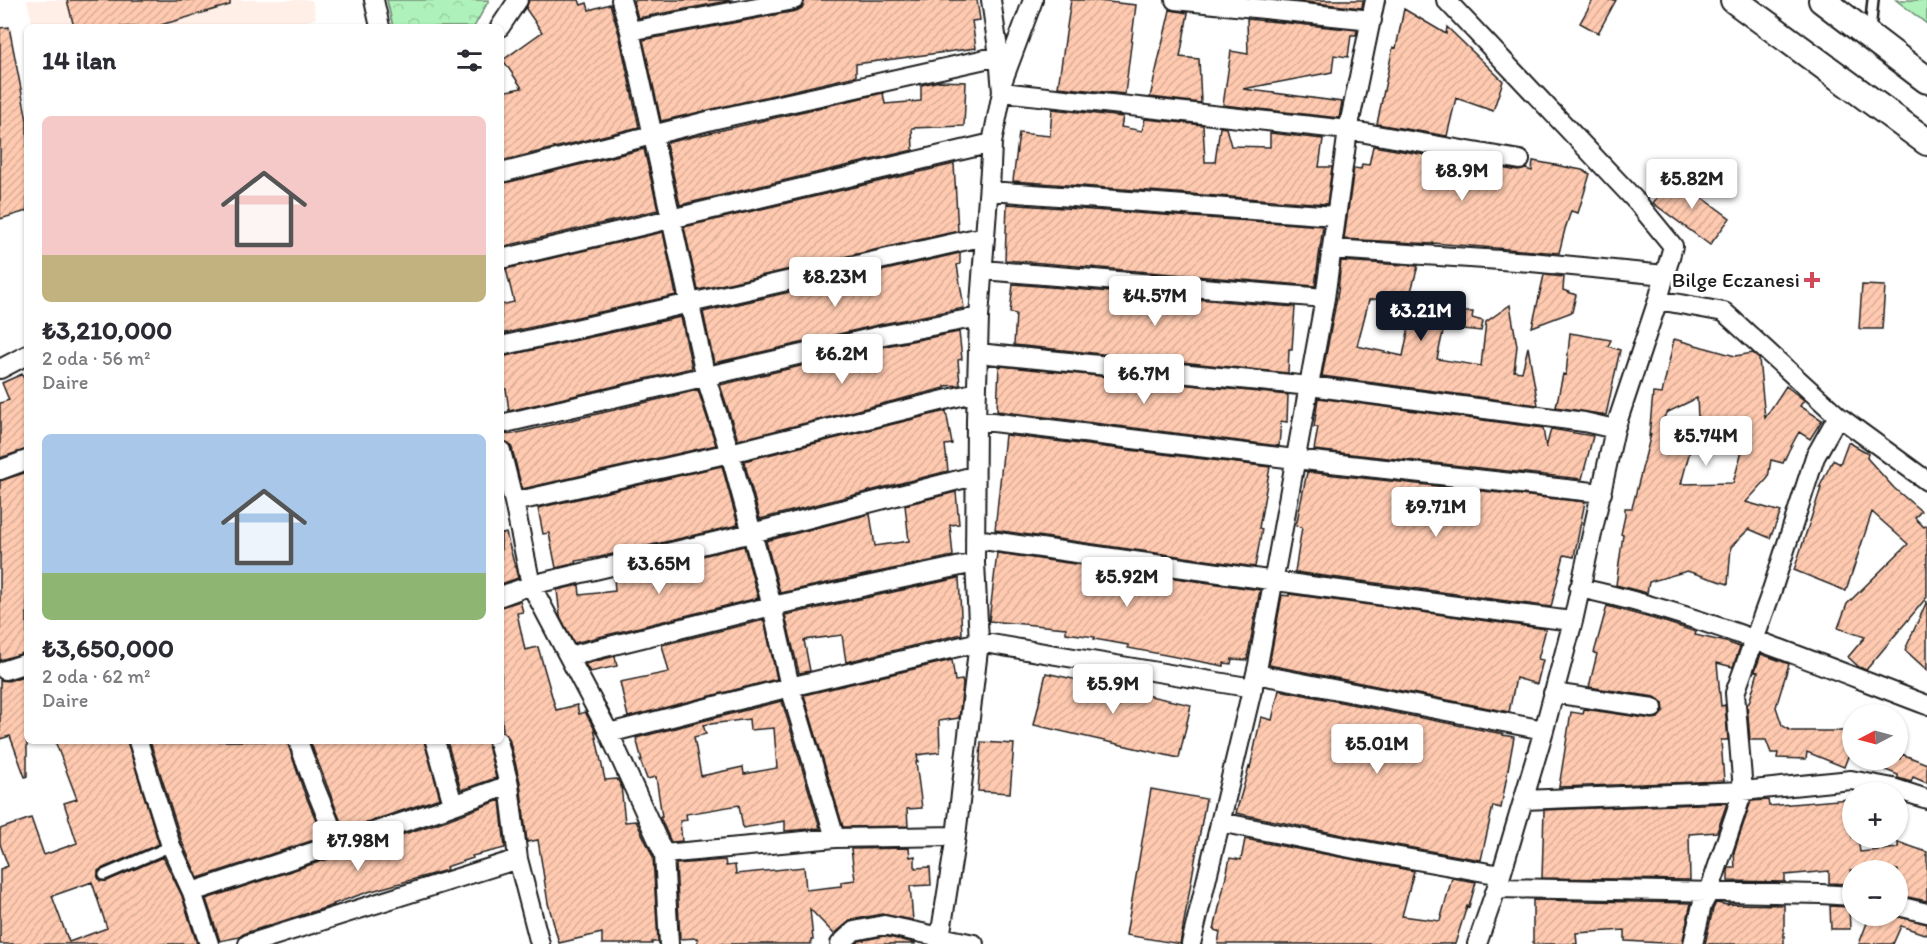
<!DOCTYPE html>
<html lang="tr">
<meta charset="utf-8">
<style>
body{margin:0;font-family:Itim,sans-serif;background:#f2f2f3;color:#2b2b33;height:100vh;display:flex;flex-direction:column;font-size:22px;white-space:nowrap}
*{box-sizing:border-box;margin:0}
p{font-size:20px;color:#7c7c81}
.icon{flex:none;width:33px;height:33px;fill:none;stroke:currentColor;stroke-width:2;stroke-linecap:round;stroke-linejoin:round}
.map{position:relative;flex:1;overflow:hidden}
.panel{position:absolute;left:24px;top:24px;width:480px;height:720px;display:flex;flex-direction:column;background:#fff;border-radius:9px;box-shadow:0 2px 4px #0004}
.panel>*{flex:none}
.needle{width:39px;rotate:264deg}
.fabs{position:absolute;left:1842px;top:704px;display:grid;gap:12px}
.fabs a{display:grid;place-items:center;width:66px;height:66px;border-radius:50%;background:#fff;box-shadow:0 2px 4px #0004;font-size:30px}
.price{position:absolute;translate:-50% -51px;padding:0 14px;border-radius:6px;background:#fff;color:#222;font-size:20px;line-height:39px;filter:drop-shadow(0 2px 3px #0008)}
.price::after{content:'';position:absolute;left:50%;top:36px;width:18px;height:14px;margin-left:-9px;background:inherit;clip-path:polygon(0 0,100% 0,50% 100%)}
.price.selected{background:#111827;color:#fff}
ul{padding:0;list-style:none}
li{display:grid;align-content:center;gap:12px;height:318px;padding:0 18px}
li span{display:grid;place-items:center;height:186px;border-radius:9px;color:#555}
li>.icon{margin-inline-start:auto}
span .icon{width:108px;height:108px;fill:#fffc;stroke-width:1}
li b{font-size:26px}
h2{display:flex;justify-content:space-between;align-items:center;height:72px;padding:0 18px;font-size:26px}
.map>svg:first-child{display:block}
.built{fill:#ffefe7}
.grass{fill:#aff1ba;stroke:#66866b;stroke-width:1.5}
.park{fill:url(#park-crowns);stroke:#66866b;stroke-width:1.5}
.building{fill:url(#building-hatch);stroke:#1c1c1c;stroke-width:1.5;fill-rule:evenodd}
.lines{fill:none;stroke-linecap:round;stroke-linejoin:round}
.service-casing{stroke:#1c1c1c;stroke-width:14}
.minor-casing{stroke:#1c1c1c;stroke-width:22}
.secondary-casing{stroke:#1c1c1c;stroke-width:30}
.service{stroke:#fff;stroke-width:9}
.minor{stroke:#fff;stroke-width:18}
.secondary{stroke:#fff;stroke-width:26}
.poi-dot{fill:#d1495b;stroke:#fff;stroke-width:2}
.labels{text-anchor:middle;stroke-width:6;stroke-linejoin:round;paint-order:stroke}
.poi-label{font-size:21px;fill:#1c1c1c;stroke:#fff;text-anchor:end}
</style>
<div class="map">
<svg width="1927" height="944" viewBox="0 0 1927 944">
<defs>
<pattern id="park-crowns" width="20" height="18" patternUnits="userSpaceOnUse" patternTransform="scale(1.5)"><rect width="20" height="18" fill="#aff1ba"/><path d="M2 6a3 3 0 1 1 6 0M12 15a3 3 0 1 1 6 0" fill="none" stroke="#96ce9f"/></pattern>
<pattern id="building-hatch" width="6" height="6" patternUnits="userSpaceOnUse" patternTransform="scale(1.5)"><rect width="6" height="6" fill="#ffcab0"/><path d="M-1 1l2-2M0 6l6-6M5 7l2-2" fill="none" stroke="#daad97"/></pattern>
</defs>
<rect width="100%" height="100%" fill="#fff"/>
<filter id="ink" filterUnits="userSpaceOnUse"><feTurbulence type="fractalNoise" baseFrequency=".0167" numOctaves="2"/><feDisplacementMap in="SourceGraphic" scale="12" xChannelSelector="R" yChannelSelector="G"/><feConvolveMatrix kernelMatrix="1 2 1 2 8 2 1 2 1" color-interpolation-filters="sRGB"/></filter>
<g filter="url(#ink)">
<path class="built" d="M27,0H312L316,18L291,27H33Z"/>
<path class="grass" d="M1896,0H1927V24Z"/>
<path class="park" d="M387,0H489L474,27H393Z"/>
<path class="building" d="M67,0H230V5L154,27H74Z
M529,0H579L581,5L587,3L589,10L610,4L619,34L639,127L501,161V92L522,88L503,60L542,32L526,9Z
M633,0H733L638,18Z
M805,0H977L980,20L972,21L976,48L856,64V76L661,121L643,40L796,11L802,8Z
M1071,0H1089L1136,5L1125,94L1058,87Z
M1286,0H1363L1362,8Z
M1593,0H1616L1598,33L1580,23Z
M1404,9L1446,34L1447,27L1503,81L1493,111L1456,98L1447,136L1377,124L1393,47L1396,48Z
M1170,10L1188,13L1180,57L1199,59L1201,103L1150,97Z
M1247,19L1357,30L1356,35H1351L1348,57L1334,55L1332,72L1243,89L1342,102L1339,118L1223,105L1231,51L1248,54Z
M9,27L27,120V211L0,219V28Z
M940,81L966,82L964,126L912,128L913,150L680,205L666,143L883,93L885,104L921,101V85Z
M1052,109L1123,117L1121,127L1142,131L1145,119L1203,125L1205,162H1215L1220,127L1226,128L1231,146L1270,147V133L1323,139L1319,167H1332L1327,204L1013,181L1019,133L1050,136Z
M1373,146L1518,171L1526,169L1532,171L1533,161L1582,170L1590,174L1578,213L1571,211L1565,229L1559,253L1433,243V244L1344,239L1354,168L1361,169L1362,164L1369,165Z
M644,149L658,210L501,247V184Z
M954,164L958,231L698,290L684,227Z
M1673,176L1730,218L1710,245L1653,203Z
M1007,204L1323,226L1315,286L1005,260Z
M663,232L676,295L501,334V305L514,302L506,269Z
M960,253V264L957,265L964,308L882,324L714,363L703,312Z
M1341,261L1418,266L1410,295L1369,300L1357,346L1403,356L1414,302L1450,312H1473L1472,318L1483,321L1481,331L1444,327L1437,359L1481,366L1486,322L1510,305L1517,346L1514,371L1522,372L1528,347L1538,405L1322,376L1338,292Z
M1544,275L1564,277L1563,290L1576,295L1572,312L1532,327Z
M1013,284L1295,307L1292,349H1289L1288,373L1014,345L1016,314L1010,313Z
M1862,285L1885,286L1882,329H1859Z
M681,317L692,368L509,411L506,389H501V357Z
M959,332L962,359L958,360L960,385L945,386V388L738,440L720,385L886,346Z
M1570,333L1611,340L1608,346L1620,350L1606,415L1556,407L1563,374L1566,375Z
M1674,339L1735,356L1753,353L1759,359L1765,418L1786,386L1804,400L1800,406L1822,420L1810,439L1799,432L1789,450L1783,463L1771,460L1768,478L1746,502L1781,512L1770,538L1749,529L1731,547L1728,584L1687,571L1649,582L1647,593L1616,585L1623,535L1621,534L1625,516V508H1632L1651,434L1649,437L1653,393L1662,394ZM1697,398L1699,437H1746L1733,483L1681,484L1691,447L1665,446L1660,422L1668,412Z
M999,366L1288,395L1287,422L1281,421L1279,446L997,411Z
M22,374L27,387V449L0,458V403L9,400L2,383Z
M698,390L716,445L522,489L512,448L509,443L501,440V435L513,434Z
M1318,398L1543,428L1546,448L1551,429L1593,436L1582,479L1314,450L1318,427H1314Z
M946,411L952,444L945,445L948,471L760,519L744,461Z
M1005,435L1270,467L1259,528L1262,529L1255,567L995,530Z
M1848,442L1868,453L1867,458L1894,488L1921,511L1915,518L1924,527L1927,525V597L1866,670L1859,667L1848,657L1865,637L1838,628L1847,604L1908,544L1872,512L1846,591L1794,570L1821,488H1819L1833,460L1840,464Z
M722,466L738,525L600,557L575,561L576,563L556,568L549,533L543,534L538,508Z
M27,472V652L0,660V481Z
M1307,472L1585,502L1574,557L1564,555L1551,607L1295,572L1302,527L1296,526Z
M956,492L959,524L950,525L953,556L780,593L766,541L870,514L875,546L909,541L905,505Z
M506,533L518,578L501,584V534Z
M744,546L758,598L574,643L560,616L557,590L579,585L580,595L615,591L614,577Z
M997,553L1260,590L1247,660L1232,659L1231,664L1224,663V666L1128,648V645L1094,639L1095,637L1066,633V628L989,621Z
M959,578L962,634L846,662L842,635L804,640L810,671L799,673L785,615Z
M1289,594L1546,629L1538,659L1543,660L1537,684L1516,678L1509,712L1269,665L1282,595L1289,596Z
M520,601L523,612L517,613L525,650L538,647L556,710L577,705L579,714L585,712L594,728L605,780L617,779L621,786L625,822L636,821L653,857L658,942H652V944H602V933L559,943L548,903L538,840L527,842L520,782L509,738L503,731L501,709V607Z
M1927,601V670L1905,650Z
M1607,606L1665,622L1696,632L1695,635L1726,642L1740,647L1733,667L1717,663L1721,706L1725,705L1728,740H1721L1724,781L1559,787L1571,712L1583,714L1584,709L1652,719L1658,718L1664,710L1663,703L1655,697L1589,687L1597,654L1594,653Z
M764,620L777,679L628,717L620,682L669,672L662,645Z
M1761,654L1789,664L1776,707L1782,725L1791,731H1852V746L1844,767L1807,752L1806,759L1777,758L1778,753H1771L1766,740H1750L1747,704L1749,703L1758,672L1755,671Z
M615,656L617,666L590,672L585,664Z
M952,660L955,681L962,680L963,684L959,718L939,721L940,752L917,755L918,762H916L922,808L907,809L908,826L843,827L804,695Z
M1046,673L1191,705L1179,758L1034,725Z
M27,675V776L25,777L10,736L0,739V680L8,681Z
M1279,690L1503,734V735L1514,737L1501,808L1493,806L1481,860L1362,839L1236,813L1249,767L1250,768L1261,717L1272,720Z
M782,701L820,828L785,831V821L743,828L739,805L686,814L687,820L680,821L682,841L671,842L660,817H662L656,777L647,779L640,760H642L636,738ZM749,719L750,730L774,728L777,768L744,774L743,767L701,776L694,737L706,734L703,725Z
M55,741H127L159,844L101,869L98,871V877L100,881H107L163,857L182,896L197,944H0V869L8,866L0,844V829L31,818L44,855L77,843L64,803L77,799ZM92,882L107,928L69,942L52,896Z
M150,741H287L303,789L323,837L198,878L182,842Z
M310,741H424L440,798L344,830Z
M447,741H487L496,778L461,790Z
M981,742L1014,744L1010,793L978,791Z
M1902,754L1927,764V783L1913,777L1911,782L1898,778V775L1859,759H1900Z
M1151,789L1206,799L1180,944L1126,935Z
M1849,799L1852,821V837H1858L1860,852L1898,848V842L1927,852V901L1898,895V870H1851L1852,876H1848V884L1829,883V871L1785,875V882L1728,881V871L1729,868H1735L1734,852L1751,801L1768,800L1769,806Z
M500,800L505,848L472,856L473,858L446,867L447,870L368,892L333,904L334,905L245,933L239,937L220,941L206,899L444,821Z
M1727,803L1717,832L1689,834L1690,880L1542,878L1544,810Z
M1245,839L1414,871L1402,916L1440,921L1452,878L1476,882L1469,907L1467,906L1455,944H1218L1220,932L1214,930L1230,858L1241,860Z
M909,848L910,857L915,856V868L930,867L931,885L910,886L913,920L882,914L851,920L834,934L810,909L813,940H811V944H698L697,938L680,939L676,864L725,860L726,866L735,865L736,874L804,867L806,890L841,886V882L855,880L851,849Z
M1533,900L1691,903L1682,944L1625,941V930L1576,933L1577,944H1533Z
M1716,903L1728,905V904L1784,905V944H1705L1713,909Z
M1830,906L1849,907L1850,929H1831Z
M1870,915H1892L1927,924V935L1901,926L1893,944H1859Z
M884,936L915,943V944H857L859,941Z"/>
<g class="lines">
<g class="service-casing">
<path id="service" d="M1870,31L1873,0
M104,875L171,846"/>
</g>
<g class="minor-casing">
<path id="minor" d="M374,0L380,27
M621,0L630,31L706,378L730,453L772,606L790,687L835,838
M991,0L999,56L1002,92L992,143L990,191L1336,216
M1175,0L1372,20
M1446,0L1637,202L1673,246L1658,300L1615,429L1573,621L1544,730L1501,875L1477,944
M500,27L518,0
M630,31L794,0
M1003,80L1033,0
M1002,92L1348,130L1520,160
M501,173L712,120L999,56
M1332,249L1531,262L1665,275
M501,259L992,143L979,317L976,420L975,563L979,642L956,836L939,944
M983,270L1325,298
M1658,300L1724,312L1838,416L1927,481
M501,346L985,236
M978,353L1310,386L1584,422L1615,429
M0,369L27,355
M976,420L1295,459L1602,493
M501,424L884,335L979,317
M501,451L514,502L531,585L609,733L664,854L669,944
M0,470L27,460
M514,502L730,453L977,392
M975,539C1174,566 1373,596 1573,621
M1579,588C1699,613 1813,662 1927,705
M501,596L531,585L752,533L974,476
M569,656L772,606L975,563
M5,670L27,663
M1256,674L1544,730
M1553,693L1653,708
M609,733L790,687L979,642L1253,688
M138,741L171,846L192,892L209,944
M298,741L314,785L338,844
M435,741L453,804
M498,741L509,785L518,859L540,944
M1524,800L1743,791L1851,780L1893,788L1927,799
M1220,822L1360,850L1501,875
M664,854L835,838L956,836
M1497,888L1821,894L1852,896
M192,892L440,810L509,785
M1898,906L1927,913
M248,944L518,859
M840,944L854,931L884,925L974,944
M1191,944L1258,665L1325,298L1348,130L1375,0
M1693,944L1702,905L1709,892L1743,791L1735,693L1771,593L1815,457L1838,416"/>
</g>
<g class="secondary-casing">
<path id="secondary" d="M1734,0L1927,142
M1822,0L1927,80"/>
</g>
<use href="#service" class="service"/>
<use href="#minor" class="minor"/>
<use href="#secondary" class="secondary"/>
</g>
</g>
<path class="poi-dot" d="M1809 271h6v6h6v6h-6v6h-6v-6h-6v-6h6z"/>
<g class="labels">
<g class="poi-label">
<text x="1800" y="287">Bilge Eczanesi</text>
</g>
</g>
</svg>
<div class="fabs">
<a><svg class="needle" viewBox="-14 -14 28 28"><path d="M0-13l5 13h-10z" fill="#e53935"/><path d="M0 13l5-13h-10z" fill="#7c7c81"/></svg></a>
<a>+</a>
<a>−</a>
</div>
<b class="price" style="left:1462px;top:202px">₺8.9M</b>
<b class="price" style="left:1692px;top:210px">₺5.82M</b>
<b class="price" style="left:835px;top:308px">₺8.23M</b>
<b class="price" style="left:1155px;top:327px">₺4.57M</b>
<b class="price selected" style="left:1421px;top:342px">₺3.21M</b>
<b class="price" style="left:842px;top:385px">₺6.2M</b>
<b class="price" style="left:1144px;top:405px">₺6.7M</b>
<b class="price" style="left:1706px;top:467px">₺5.74M</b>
<b class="price" style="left:1436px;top:538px">₺9.71M</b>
<b class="price" style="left:659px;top:595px">₺3.65M</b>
<b class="price" style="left:1127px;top:608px">₺5.92M</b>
<b class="price" style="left:1113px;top:715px">₺5.9M</b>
<b class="price" style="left:1377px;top:775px">₺5.01M</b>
<b class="price" style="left:358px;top:872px">₺7.98M</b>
<section class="panel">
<h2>14 ilan<svg class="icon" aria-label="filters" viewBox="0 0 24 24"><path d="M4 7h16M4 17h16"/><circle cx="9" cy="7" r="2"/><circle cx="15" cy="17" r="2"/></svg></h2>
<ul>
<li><span style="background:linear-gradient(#f6c9c9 75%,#c2b280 0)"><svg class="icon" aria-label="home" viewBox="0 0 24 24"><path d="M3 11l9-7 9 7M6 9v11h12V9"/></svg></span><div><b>₺3,210,000</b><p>2 oda · 56 m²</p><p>Daire</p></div></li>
<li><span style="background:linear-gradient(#a9c7e8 75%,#8fb573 0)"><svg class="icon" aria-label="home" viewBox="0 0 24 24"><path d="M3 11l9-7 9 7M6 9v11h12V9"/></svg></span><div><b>₺3,650,000</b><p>2 oda · 62 m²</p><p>Daire</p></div></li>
</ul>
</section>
</div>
